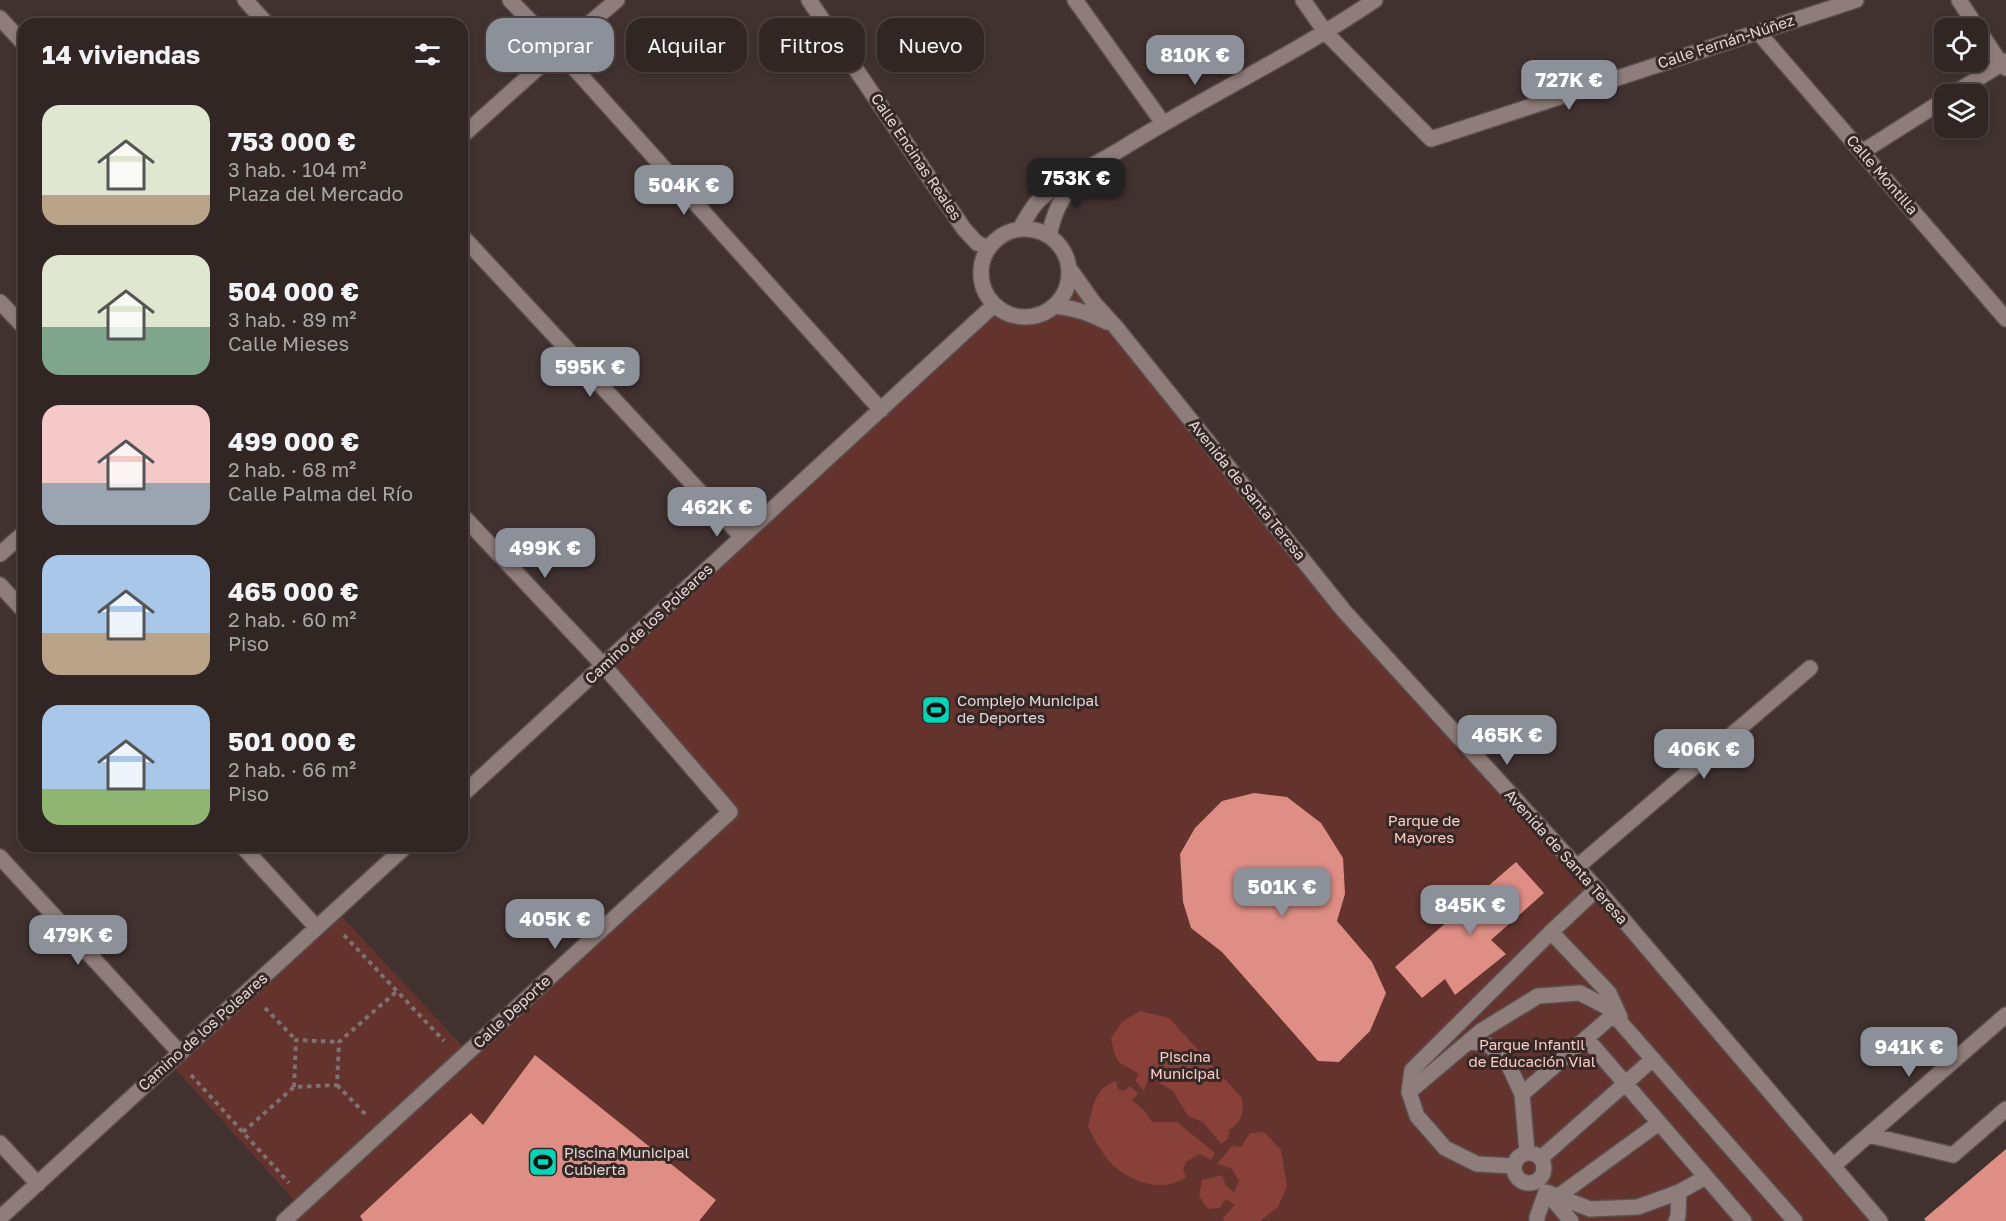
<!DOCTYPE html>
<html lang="es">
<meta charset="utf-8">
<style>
body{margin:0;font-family:"Golos Text",sans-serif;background:#3d3231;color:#f1f3f6;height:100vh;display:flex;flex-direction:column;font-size:22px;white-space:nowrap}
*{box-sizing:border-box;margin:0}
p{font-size:20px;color:#a8a5a6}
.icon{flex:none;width:33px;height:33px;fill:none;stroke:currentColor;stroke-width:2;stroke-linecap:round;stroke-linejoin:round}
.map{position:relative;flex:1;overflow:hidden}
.panel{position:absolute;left:18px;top:18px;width:450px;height:834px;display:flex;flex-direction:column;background:#312624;border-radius:18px;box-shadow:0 3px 9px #0003,0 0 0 2px #4c4341}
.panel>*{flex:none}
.guide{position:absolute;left:486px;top:18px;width:570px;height:54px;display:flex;gap:12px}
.tools{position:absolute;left:1934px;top:18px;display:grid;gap:12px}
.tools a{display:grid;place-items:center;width:54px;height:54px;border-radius:12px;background:#312624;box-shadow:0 3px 9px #0003,0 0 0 2px #4c4341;font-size:30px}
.price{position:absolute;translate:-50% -51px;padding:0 14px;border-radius:12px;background:#8c9099;color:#fff;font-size:20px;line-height:39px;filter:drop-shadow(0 2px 3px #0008)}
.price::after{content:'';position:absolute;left:50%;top:36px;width:18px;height:14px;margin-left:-9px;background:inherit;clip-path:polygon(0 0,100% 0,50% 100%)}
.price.on{background:#222;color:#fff}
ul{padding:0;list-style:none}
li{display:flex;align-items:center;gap:18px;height:150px;padding:0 24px}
li span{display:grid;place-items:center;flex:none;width:168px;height:120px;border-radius:18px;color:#555}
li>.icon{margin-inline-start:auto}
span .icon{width:72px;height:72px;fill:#fffc;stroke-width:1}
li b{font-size:26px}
h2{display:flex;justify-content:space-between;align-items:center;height:72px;padding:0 24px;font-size:26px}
.chip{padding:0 21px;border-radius:18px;background:#312624;box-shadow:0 3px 9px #0003,0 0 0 2px #4c4341;font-size:21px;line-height:54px}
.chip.on{background:#8c9099;color:#fff}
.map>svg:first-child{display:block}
.green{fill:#64332e}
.water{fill:#884039}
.building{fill:#df8e85}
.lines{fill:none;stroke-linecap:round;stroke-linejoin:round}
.minor-casing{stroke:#5b4f4d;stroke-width:18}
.path{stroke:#7e7170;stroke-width:4;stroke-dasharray:4.5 4.5;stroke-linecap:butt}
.minor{stroke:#8f7d7b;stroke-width:15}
.labels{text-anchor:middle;stroke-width:6;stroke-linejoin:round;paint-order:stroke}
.street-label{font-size:15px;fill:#e2d8d7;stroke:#372826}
.poi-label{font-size:15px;fill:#e2d8d7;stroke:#372826;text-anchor:start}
.park-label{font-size:15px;fill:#f9ccc6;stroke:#372826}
</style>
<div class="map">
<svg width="2006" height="1221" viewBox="0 0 2006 1221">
<rect width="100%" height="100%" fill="#413230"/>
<path class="green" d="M1069,279L1344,611L1880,1221H284L299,1206L170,1063L336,910L468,1052L730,812L604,666L994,305C1024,330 1060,316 1069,279Z"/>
<path class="water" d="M1140,1011L1169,1018L1242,1098C1244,1114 1242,1121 1229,1130L1228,1139L1221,1144L1203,1122L1188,1116L1173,1091L1156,1081L1148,1079L1144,1091L1135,1080L1139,1074C1117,1059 1117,1068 1111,1038L1122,1022Z
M1116,1081L1118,1089L1124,1091L1130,1086L1138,1094L1132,1100L1146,1112L1152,1122H1177L1215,1153L1211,1160L1200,1154L1186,1162L1183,1170L1186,1177C1161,1196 1122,1179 1105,1156C1098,1147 1093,1136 1088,1127C1093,1108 1094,1088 1116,1081Z
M1264,1132L1281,1150L1287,1186L1278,1207L1260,1221H1224L1223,1218L1235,1205L1226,1199L1220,1208L1208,1209L1199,1196L1202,1180L1222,1175L1226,1186L1234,1192L1239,1181L1231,1168L1217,1164L1232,1146L1241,1147L1250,1133Z"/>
<path class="building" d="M1254,793L1287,797L1321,823L1343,858L1345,894L1337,921L1372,962L1386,993L1370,1031L1339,1062L1318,1061L1222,952L1191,928L1183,902L1180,854L1195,828L1222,801Z
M1516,862L1544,893L1491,940L1506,954L1455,995L1445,979L1422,998L1395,967Z
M535,1055L716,1200L699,1221H363L360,1216L471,1113L483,1125Z
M2006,1149V1221H1926L1924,1219Z"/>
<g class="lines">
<g class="minor-casing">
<path id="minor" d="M245,0L267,24
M510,0L558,50L881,410
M809,0L964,229L977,243L988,248
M1075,0L1163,123
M1303,0L1326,33L1431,139L1856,0
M1959,0L2001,64L2006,68
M0,18L24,44
M1758,32L2006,319
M1953,94L2006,61
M462,136L558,50L617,0
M1862,152L1944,100
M981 273a44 44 0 1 1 88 0a44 44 0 1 1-88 0Z
M1020,229C1026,218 1031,208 1040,199C1062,180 1093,166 1118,151C1202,98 1292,56 1375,0
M462,236L742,537
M1049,236C1054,212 1061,198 1077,179
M1069,268L1094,303L1115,326L1344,611L1597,889L1880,1221
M0,302L24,327
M1055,306C1074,308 1090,313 1107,322
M0,554L24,533
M0,585L24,611
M462,795L994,305
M242,846L317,928
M0,857L180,1053
M1577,867L1810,668
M1551,932L1597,889
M1586,1038L1744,1221
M1469,1041L1490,1046L1508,1064L1522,1094L1527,1152
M1409,1092L1412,1070L1551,932L1609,993L1620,1017
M1522,1094L1613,1015
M1869,1135L1953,1155L2006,1109
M0,1143L38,1184
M1514 1168a15 15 0 1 1 30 0a15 15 0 1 1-30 0Z
M1541,1158L1653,1059
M1513,1166L1477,1164L1445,1148L1417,1116L1409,1092L1481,1031L1538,996L1580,993L1607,1007L1795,1221
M1833,1166L2006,1015
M1549,1195L1571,1221
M1557,1197L1659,1123
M0,1218L406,846
M284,1221L730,812L604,666L462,515
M1537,1221V1217L1546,1192L1590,1209L1638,1207L1679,1192L1706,1177
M1676,1221L1678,1216L1679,1192"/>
</g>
<path class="path" d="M344,935L444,1041
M265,1008L296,1040
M191,1075L289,1183
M337,1085L366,1115
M294,1087L296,1040L339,1042
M243,1132L294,1087L337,1085L339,1042L397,991"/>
<use href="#minor" class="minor"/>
</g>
<defs>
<g id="stadium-square" transform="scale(1.5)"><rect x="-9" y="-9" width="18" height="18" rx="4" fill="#03d5b6" stroke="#372826"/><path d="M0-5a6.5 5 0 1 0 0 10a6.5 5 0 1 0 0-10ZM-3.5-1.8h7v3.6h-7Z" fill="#111"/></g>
</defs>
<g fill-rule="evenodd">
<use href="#stadium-square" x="936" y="710"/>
<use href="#stadium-square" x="543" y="1162"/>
</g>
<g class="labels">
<g class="street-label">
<text transform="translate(1726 42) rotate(-18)" y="5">Calle Fernán-Núñez</text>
<text transform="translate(916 157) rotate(56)" y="5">Calle Encinas Reales</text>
<text transform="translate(1882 175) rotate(49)" y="5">Calle Montilla</text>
<text transform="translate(1247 490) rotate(51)" y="5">Avenida de Santa Teresa</text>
<text transform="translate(649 624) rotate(-43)" y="5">Camino de los Poleares</text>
<text transform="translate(1566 857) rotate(48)" y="5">Avenida de Santa Teresa</text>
<text transform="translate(512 1012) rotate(-43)" y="5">Calle Deporte</text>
<text transform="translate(203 1032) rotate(-42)" y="5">Camino de los Poleares</text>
</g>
<g class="poi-label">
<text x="957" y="706">Complejo Municipal<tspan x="957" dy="17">de Deportes</tspan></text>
<text x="564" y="1158">Piscina Municipal<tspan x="564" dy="17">Cubierta</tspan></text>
</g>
<g class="park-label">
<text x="1424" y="826">Parque de<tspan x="1424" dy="17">Mayores</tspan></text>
<text x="1532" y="1050">Parque Infantil<tspan x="1532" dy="17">de Educación Vial</tspan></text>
<text x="1185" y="1062">Piscina<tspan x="1185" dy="17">Municipal</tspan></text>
</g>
</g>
</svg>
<div class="tools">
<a><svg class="icon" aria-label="locate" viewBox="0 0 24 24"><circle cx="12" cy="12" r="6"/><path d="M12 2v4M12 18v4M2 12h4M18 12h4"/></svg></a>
<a><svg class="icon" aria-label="layers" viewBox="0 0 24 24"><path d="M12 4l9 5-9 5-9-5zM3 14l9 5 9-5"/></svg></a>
</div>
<b class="price" style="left:1195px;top:86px">810K €</b>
<b class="price" style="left:1569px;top:111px">727K €</b>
<b class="price on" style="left:1076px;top:209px">753K €</b>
<b class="price" style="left:684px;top:216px">504K €</b>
<b class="price" style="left:590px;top:398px">595K €</b>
<b class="price" style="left:717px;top:538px">462K €</b>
<b class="price" style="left:545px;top:579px">499K €</b>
<b class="price" style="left:1507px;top:766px">465K €</b>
<b class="price" style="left:1704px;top:780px">406K €</b>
<b class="price" style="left:1282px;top:918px">501K €</b>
<b class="price" style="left:1470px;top:936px">845K €</b>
<b class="price" style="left:555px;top:950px">405K €</b>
<b class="price" style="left:78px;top:966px">479K €</b>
<b class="price" style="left:1909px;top:1078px">941K €</b>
<div class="guide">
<a class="chip on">Comprar</a>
<a class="chip">Alquilar</a>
<a class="chip">Filtros</a>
<a class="chip">Nuevo</a>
</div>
<section class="panel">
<h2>14 viviendas<svg class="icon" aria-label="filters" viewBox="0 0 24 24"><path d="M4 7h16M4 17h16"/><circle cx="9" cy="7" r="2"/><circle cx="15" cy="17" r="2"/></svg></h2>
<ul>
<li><span style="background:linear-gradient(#dfe7d0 75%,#b9a48a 0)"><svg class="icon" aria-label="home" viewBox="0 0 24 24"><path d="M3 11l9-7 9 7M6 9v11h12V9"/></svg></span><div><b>753 000 €</b><p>3 hab. · 104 m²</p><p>Plaza del Mercado</p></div></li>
<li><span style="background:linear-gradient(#dfe7d0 60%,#7fa58c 0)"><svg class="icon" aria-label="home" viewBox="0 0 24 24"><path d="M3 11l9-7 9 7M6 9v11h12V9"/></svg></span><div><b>504 000 €</b><p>3 hab. · 89 m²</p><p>Calle Mieses</p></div></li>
<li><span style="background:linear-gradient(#f6c9c9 65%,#9aa5b1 0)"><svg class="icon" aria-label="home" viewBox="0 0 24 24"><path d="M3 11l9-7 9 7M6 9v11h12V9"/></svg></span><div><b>499 000 €</b><p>2 hab. · 68 m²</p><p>Calle Palma del Río</p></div></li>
<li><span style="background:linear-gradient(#a9c7e8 65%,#b9a48a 0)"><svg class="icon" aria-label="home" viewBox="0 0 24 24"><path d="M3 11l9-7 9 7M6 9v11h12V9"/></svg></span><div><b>465 000 €</b><p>2 hab. · 60 m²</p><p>Piso</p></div></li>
<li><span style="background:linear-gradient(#a9c7e8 70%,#8fb573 0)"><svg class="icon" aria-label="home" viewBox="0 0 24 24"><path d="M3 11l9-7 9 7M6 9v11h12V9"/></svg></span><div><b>501 000 €</b><p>2 hab. · 66 m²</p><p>Piso</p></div></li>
</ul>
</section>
</div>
